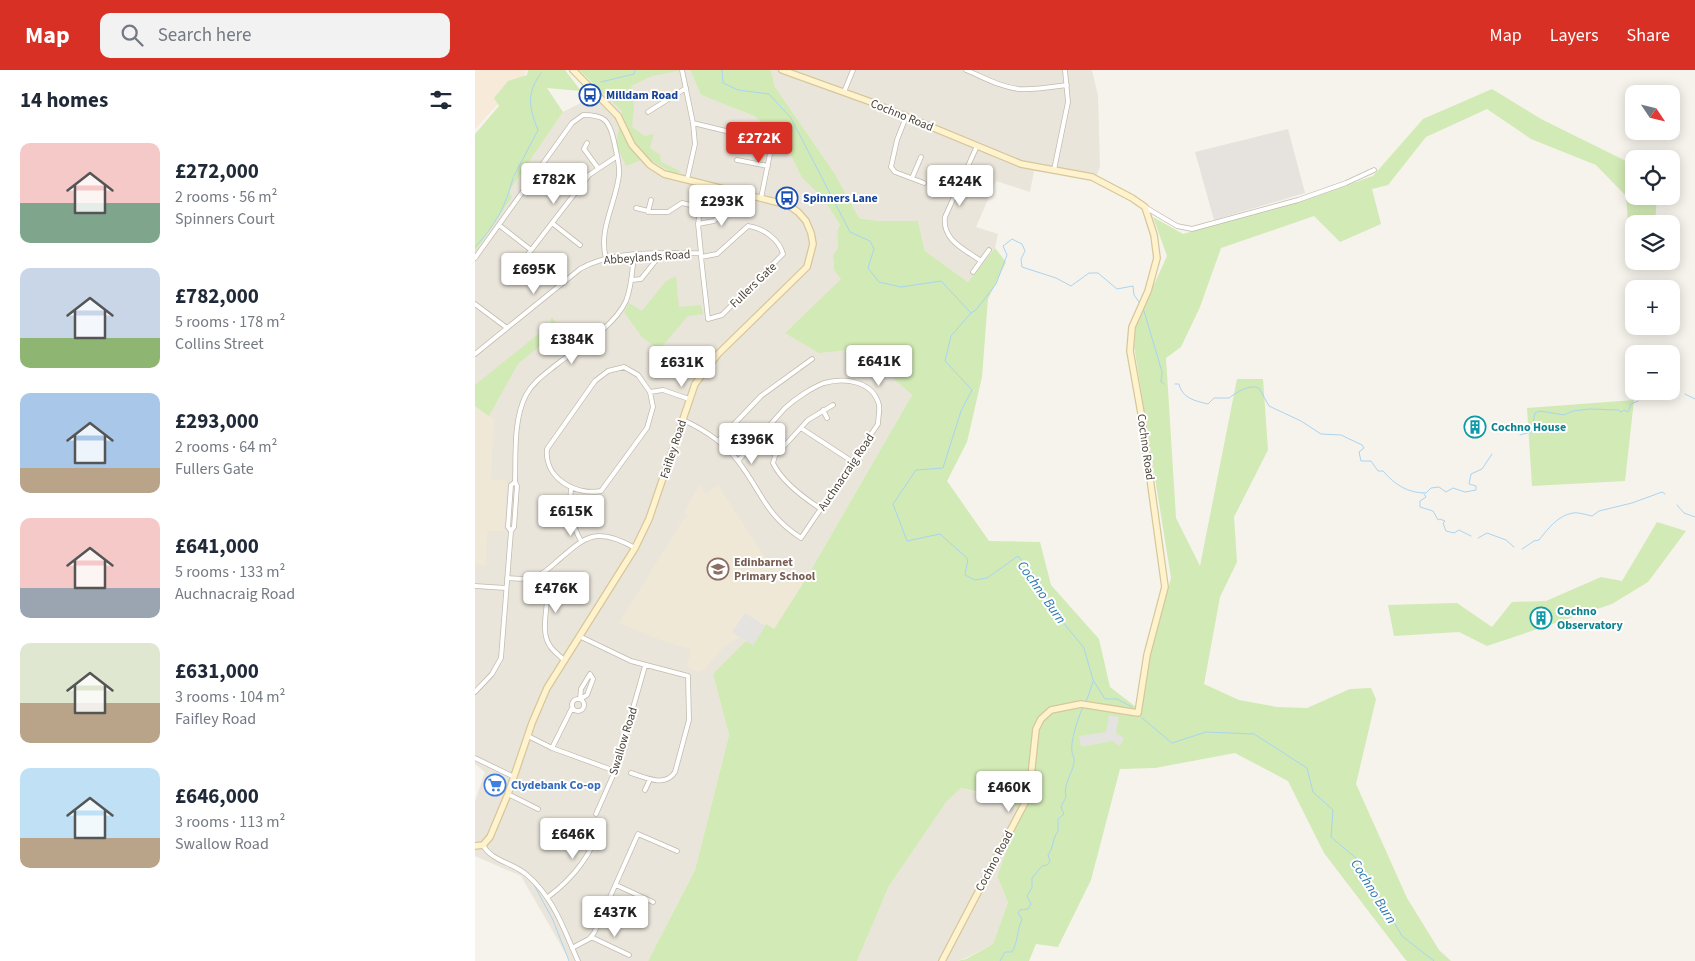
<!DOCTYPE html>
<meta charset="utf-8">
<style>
body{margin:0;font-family:"Source Sans 3",sans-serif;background:#f2f2f3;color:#1f2937;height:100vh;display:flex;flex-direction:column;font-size:19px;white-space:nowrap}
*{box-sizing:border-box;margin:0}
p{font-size:16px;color:#747a83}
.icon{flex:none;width:28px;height:28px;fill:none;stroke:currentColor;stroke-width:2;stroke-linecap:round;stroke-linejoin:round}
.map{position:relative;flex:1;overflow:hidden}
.details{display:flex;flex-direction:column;background:#fff;width:475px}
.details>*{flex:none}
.needle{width:32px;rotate:125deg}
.controls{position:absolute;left:1150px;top:15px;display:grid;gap:10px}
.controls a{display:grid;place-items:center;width:55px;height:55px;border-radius:10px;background:#fff;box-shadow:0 2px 12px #0003;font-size:25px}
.price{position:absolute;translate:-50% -42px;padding:0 11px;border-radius:5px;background:#fff;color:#222;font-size:16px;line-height:32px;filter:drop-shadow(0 1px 2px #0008)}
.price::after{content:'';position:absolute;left:50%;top:30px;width:15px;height:11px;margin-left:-8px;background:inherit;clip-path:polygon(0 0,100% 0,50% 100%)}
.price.active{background:#d93025;color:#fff}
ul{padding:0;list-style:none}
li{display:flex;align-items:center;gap:15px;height:125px;padding:0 20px}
li span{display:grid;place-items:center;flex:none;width:140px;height:100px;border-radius:10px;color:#555}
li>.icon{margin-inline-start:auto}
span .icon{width:60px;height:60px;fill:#fffc;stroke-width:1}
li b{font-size:21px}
h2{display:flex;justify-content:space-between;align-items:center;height:60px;padding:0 20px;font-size:21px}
header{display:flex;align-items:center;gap:30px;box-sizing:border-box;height:70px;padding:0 25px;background:#d93025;color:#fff}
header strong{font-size:24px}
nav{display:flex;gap:28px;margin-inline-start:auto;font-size:18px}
.search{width:350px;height:45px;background:#f2f2f3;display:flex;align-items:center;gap:12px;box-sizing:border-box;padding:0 18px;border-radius:10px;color:#747a83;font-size:19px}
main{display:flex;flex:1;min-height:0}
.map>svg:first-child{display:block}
.residential{fill:#eae5da}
.commercial{fill:#f7ead8}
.industrial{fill:#e6e2dd}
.education{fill:#efe8d6}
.green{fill:#d2eab5}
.parking{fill:#e5e3e0}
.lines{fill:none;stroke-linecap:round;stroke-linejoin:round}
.stream{stroke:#a9d4f2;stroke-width:1}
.street-casing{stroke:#c2bbae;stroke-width:5.5}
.secondary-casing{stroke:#d6c79b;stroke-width:8}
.street{stroke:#fff;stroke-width:4}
.secondary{stroke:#fff3cd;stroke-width:5.5}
.labels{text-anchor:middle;stroke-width:4;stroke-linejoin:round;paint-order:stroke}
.transit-label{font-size:12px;font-weight:bold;fill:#164399;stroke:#fff;text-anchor:start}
.street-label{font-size:12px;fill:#4b4439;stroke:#fff}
.culture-label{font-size:12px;font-weight:bold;fill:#0d838f;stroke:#fff;text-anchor:start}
.education-label{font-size:12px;font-weight:bold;fill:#785e54;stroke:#fff;text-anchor:start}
.shop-label{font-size:12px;font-weight:bold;fill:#366cbe;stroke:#fff;text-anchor:start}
.water-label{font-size:14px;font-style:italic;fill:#2e7ab2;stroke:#fff}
</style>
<header>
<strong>Map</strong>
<div class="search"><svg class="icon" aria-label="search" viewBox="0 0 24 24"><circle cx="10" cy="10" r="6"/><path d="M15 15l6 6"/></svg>Search here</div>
<nav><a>Map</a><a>Layers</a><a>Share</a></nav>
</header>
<main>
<section class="details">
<h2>14 homes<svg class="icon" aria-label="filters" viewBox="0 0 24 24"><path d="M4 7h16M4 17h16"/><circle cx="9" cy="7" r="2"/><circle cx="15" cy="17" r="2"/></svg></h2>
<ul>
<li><span style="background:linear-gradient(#f6c9c9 60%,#7fa58c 0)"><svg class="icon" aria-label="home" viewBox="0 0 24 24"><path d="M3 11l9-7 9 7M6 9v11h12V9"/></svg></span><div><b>£272,000</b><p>2 rooms · 56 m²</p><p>Spinners Court</p></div></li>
<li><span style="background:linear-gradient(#c9d6e8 70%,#8fb573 0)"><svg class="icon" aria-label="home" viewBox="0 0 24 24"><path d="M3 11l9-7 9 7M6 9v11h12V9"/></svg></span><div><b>£782,000</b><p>5 rooms · 178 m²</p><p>Collins Street</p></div></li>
<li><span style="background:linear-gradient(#a9c7e8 75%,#b9a48a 0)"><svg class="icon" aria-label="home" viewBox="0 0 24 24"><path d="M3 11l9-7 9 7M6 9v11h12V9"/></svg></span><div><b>£293,000</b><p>2 rooms · 64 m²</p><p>Fullers Gate</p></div></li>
<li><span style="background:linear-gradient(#f6c9c9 70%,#9aa5b1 0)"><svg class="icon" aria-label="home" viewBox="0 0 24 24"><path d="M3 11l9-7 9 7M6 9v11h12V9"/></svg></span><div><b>£641,000</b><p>5 rooms · 133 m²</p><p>Auchnacraig Road</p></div></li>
<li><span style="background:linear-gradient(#dfe7d0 60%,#b9a48a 0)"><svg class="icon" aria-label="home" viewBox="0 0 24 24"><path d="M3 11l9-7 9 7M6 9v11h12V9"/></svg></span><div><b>£631,000</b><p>3 rooms · 104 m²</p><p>Faifley Road</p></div></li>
<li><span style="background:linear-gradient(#bfe0f5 70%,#b9a48a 0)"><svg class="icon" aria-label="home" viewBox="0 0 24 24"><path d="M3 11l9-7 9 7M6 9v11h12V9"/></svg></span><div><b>£646,000</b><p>3 rooms · 113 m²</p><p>Swallow Road</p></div></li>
</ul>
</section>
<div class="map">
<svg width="1220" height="891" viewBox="0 0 1220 891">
<rect width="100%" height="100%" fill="#f6f3ec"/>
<path class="residential" d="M204,0H215L226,25L279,46L308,70L327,108L348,128L365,155L362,161L363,178L358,185L359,200L367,209L311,262L344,282L384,279L437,325L329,512L299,559L238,604L254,665L220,800L173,891H95L46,806L0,786V731L10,702L0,694V170L88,42L135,18L176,3Z
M296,0H617L623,26L625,97L620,109L559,101L555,122L521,111L501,157L523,164L520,178L493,212L450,181L443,151H403L384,148L360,104L300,17Z
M485,718L537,731L545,745L522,806L533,832L518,874L491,888L482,891H382L414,816L472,731Z"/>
<path class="commercial" d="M0,0H50L51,3L0,59Z"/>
<path class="industrial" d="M813,59L830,123L739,150L720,82Z"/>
<path class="education" d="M0,336L19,349L16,409L32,411L29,461H12L11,496L0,494Z
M225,415L231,425L243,415L289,486L329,512L299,559L278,575L265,567L249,576L230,599L223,602L212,597L216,579L185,570L144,553L208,450L213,448L210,442L213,435Z"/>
<path class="green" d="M53,0H90L106,21L72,18L88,42L34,121L37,127L0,182V64L24,36L19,28L33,11L52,5Z
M104,0H208L177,6L156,16L159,35L157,57L170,66L179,64L175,78L185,85L186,92L205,101L201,105L172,88L151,96L141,74L147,41Z
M215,0H296L300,17L360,104L384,148L403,151H443L450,181L493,212L520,178L531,192L513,229L507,307L492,372L472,411L514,471L565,472L576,515L624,569L635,617L661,637L696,508L659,276L661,254L692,186L678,147L708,164L833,129L898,106L948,49L1017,19L1066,49L1159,95V126H1182L1180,154H1159V191L1156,190L1151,126L1121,95L1056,69L1012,39L951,67L913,115L897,119L906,154L865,172L839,146L746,178L725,237L706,277L691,288L701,448L725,496L762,309H788L793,380L759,447L762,492L745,527L729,614L764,630L802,637L832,638L875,619L896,618L901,629L881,714L932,828L964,880L976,891H932L930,889L849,783L813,711L760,683L680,698L645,699L616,810L583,877L561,874L554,891H482L491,889L518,874L533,832L522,806L545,745L537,730L486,718L472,731L414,816L382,891H173L220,800L254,665L238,604L271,571L278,575L291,554L299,559L329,512L437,325L384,279L344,283L310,263L366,209L359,200L358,185L363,178L362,161L365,155L348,128L327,108L308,70L279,46L226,25Z
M201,206L204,237L226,235L228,244L213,246L184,280L167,267L149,242L154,233L167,241L191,211Z
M77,247L83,255L79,259L77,266L43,294L14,346L0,336V315L77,253L75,250Z
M1159,330L1150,411L1057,416L1052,338Z
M1182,452L1211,461L1173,512L1137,534L1012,576L984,562L919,566L913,535L982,533L1017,557L1037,532L1071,531L1126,507L1147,511Z"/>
<path class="parking" d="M270,543L290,556L278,575L257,562Z
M634,645L644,647L641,663L649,668L645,676L637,671L606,677L604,666L631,662Z"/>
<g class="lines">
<path class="stream" d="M247,0L248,13L263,20L294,24L316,48L375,162L395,171L399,179L393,198L404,212L426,217L466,211L496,243L476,266L470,291L497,320L486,341L468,398L441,400L418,434L432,471L465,464L493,489L490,505L500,510L512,508L543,486L558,504L578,540L609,578L618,610L630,629H642L657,637
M126,12L159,4L160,0
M39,106L63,60C54,37 51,24 66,3
M0,177C20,156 31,136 38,108
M669,241L687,302L686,312L689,314
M496,243L501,240L521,214L532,185L528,176L537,169L547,174L550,181L546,189L547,197L581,208L596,216L614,203H623L642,219L658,216L659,225L664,232
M700,314H704C707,328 720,331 733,334L739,328H754C762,322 774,314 784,318L794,336L826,351L846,364L866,365L887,375L889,378L884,382L886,391H896L903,401H908C920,415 933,423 951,423L956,418L964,417L971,422L978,418L990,422L1001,420V416L994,414L996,404L1007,399L1017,384
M1210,324L1220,329
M1045,365L1056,362L1060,343L1065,341L1089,345L1098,341L1114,339L1143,340L1146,342L1149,340L1153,342L1156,334L1163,331
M949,424L951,427L945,431V437L958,441L963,450L965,449L970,451L968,453L971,461L979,463L984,460L996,466
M1202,435L1209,443L1220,447
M1003,468L1012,463L1031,470L1039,477
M1047,479L1059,471L1064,470C1072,460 1083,445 1098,443C1103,442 1112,445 1117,446L1124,441L1157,433L1187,422L1190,424
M611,632L618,612
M667,648L697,673L731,662L779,664L832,698L838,722L858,740L856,767L882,789L927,866L959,891
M59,815L78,850L94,891
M525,891L530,882H537C543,872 542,860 547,849L543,843L545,840L553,839L556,834L552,826L557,818V808L567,796L572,795L575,791L573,785C579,777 577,769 583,761V749L589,744L586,737L591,727C588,715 596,706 599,693C600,688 598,687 597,682C595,673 603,647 608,637"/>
<g class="street-casing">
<path id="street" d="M207,0L218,53L220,74L212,110
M491,0C508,7 525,17 544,19C560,20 576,17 592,15
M369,22L378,0
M173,42L211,18
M431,47L422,70L416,97L420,102L449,113
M218,53L255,62
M112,73L109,79L123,98
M502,76L470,147C467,170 489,179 506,191
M262,90L293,96
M579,100L593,32L590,0
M437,108L446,87
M286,128L299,64
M670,137L702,156L717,159L823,130L871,113L899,100
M161,138L177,142H193L207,133L224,137
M173,142L176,130
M77,153L105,175
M223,154L239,151L257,134
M24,155L56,180
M226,187L242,184L273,156C288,158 304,169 308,184L247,245L233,249L226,187V183L223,154L229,115
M0,188L97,53L108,45C130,45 134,50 139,71C141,82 145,94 144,105C141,133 123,160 131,188
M498,202L514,180
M37,205L114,105L141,87
M157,210L166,209L186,184
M0,234L32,258
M0,284L105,199C139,179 188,184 226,183
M149,297L163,305L175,322L178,337L172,358L126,421C101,426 69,408 72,379L120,311L133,301Z
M175,322L188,320L214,329
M348,340L352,348
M208,350C228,359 249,373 263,391C287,422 290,445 326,468L403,354C403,348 405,341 404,335C398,311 370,307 349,313C336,318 320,329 310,338L263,391
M326,358L378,392
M243,371L286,326L337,289
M96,419C94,439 96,453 106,471
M346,439C329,428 307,412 298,393L300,386L333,350L358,335
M36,461L33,457L36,415L40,412
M70,502C79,524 62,558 75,576C78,581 85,586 89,590
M32,508C39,508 49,510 56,508C65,506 72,500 79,494C110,467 120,455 160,478
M0,516L31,518
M104,566L156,591L213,606L214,650L200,702C190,718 169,707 156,703
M115,604L118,609L112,625L105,629L106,619Z
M0,622L17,604L26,588L36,461L39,457L42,416L40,412C41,385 38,350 51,325C58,312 70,304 81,295C103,278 139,257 151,231C157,216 157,201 159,185
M97 635a6 6 0 1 1 12 0a6 6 0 1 1-12 0Z
M53,666L77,678L140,701
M77,678L97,638
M0,688L39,707
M170,720L175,709
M33,724L63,739
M121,744L140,701L170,596
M8,775C16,791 39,793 52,805C79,828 89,860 103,891
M141,815L178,832
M73,827C96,810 121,782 124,752
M116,867L154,885
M97,878L114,869L119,863L163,764L202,781"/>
</g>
<g class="secondary-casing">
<path id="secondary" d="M307,0L396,32L546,94L617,107L657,128L670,137L679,165L682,188L673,221L657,257L655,281L666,343L690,517L672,585L663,643L606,634L576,640L566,649L561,659L554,725L467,891
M0,776L8,775L15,767L33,724L57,653L72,618L160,478L174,449L220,314L243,284L332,197L338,174L336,163L331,151L323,142L313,135L189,104L175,95L157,75L143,46L98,0"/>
</g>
<use href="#street" class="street"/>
<use href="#secondary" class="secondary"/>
</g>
<defs>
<g id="bus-ring" transform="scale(1.125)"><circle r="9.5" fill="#fff" stroke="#1a4fb4" stroke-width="1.5"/><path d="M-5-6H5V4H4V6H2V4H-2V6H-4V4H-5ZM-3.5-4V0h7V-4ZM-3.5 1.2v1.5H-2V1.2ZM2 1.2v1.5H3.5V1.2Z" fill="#1a4fb4"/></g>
<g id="building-ring" transform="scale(1.125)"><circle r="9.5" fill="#fff" stroke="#0f9aa8" stroke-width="1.5"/><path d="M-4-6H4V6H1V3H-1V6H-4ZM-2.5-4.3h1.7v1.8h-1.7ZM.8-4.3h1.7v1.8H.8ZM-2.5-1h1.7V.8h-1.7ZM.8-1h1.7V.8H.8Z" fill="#0f9aa8"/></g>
<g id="school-ring" transform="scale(1.125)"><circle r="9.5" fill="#fff" stroke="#8d6e63" stroke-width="1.5"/><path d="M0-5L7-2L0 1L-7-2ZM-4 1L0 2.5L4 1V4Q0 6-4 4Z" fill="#8d6e63"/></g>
<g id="supermarket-ring" transform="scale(1.125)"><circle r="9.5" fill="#fff" stroke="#3f7fe0" stroke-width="1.5"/><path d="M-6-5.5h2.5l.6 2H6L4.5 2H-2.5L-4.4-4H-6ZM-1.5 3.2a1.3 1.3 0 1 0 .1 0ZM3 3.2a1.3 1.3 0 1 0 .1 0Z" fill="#3f7fe0"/></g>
</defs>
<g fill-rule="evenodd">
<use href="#bus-ring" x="115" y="25"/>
<use href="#bus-ring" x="312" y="128"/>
<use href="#building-ring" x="1000" y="357"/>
<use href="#school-ring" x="243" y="499"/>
<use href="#building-ring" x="1066" y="548"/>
<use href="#supermarket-ring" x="20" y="715"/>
</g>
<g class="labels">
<g class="transit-label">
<text x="131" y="29">Milldam Road</text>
<text x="328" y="132">Spinners Lane</text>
</g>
<g class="street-label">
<text transform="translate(427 45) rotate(22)" y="4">Cochno Road</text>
<text transform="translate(172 187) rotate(-4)" y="4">Abbeylands Road</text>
<text transform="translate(278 215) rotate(-44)" y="4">Fullers Gate</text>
<text transform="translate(671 377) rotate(82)" y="4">Cochno Road</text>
<text transform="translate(198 379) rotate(-72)" y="4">Faifley Road</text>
<text transform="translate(371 402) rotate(-56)" y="4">Auchnacraig Road</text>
<text transform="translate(148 671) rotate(-73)" y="4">Swallow Road</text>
<text transform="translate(519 791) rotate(-62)" y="4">Cochno Road</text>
</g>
<g class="culture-label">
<text x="1016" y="361">Cochno House</text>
<text x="1082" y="545">Cochno<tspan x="1082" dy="14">Observatory</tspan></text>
</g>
<g class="education-label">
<text x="259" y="496">Edinbarnet<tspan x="259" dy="14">Primary School</tspan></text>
</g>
<g class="shop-label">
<text x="36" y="719">Clydebank Co-op</text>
</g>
<g class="water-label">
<text transform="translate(567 522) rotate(55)" y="5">Cochno Burn</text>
<text transform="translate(899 821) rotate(58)" y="5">Cochno Burn</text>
</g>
</g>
</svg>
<div class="controls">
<a><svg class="needle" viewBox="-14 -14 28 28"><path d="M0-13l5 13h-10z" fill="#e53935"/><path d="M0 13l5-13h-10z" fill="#747a83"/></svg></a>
<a><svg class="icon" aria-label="locate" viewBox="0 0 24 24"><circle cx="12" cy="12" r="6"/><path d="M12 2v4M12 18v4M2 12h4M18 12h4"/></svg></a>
<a><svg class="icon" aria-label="layers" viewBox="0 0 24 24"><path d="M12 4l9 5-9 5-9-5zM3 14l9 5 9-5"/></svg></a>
<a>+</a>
<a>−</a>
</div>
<b class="price active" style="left:284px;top:94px">£272K</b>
<b class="price" style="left:79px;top:135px">£782K</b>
<b class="price" style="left:485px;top:137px">£424K</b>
<b class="price" style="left:247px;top:157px">£293K</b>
<b class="price" style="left:59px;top:225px">£695K</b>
<b class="price" style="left:97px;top:295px">£384K</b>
<b class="price" style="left:404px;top:317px">£641K</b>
<b class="price" style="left:207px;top:318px">£631K</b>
<b class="price" style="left:277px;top:395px">£396K</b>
<b class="price" style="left:96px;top:467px">£615K</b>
<b class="price" style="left:81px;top:544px">£476K</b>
<b class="price" style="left:534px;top:743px">£460K</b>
<b class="price" style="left:98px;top:790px">£646K</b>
<b class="price" style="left:140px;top:868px">£437K</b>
</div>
</main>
